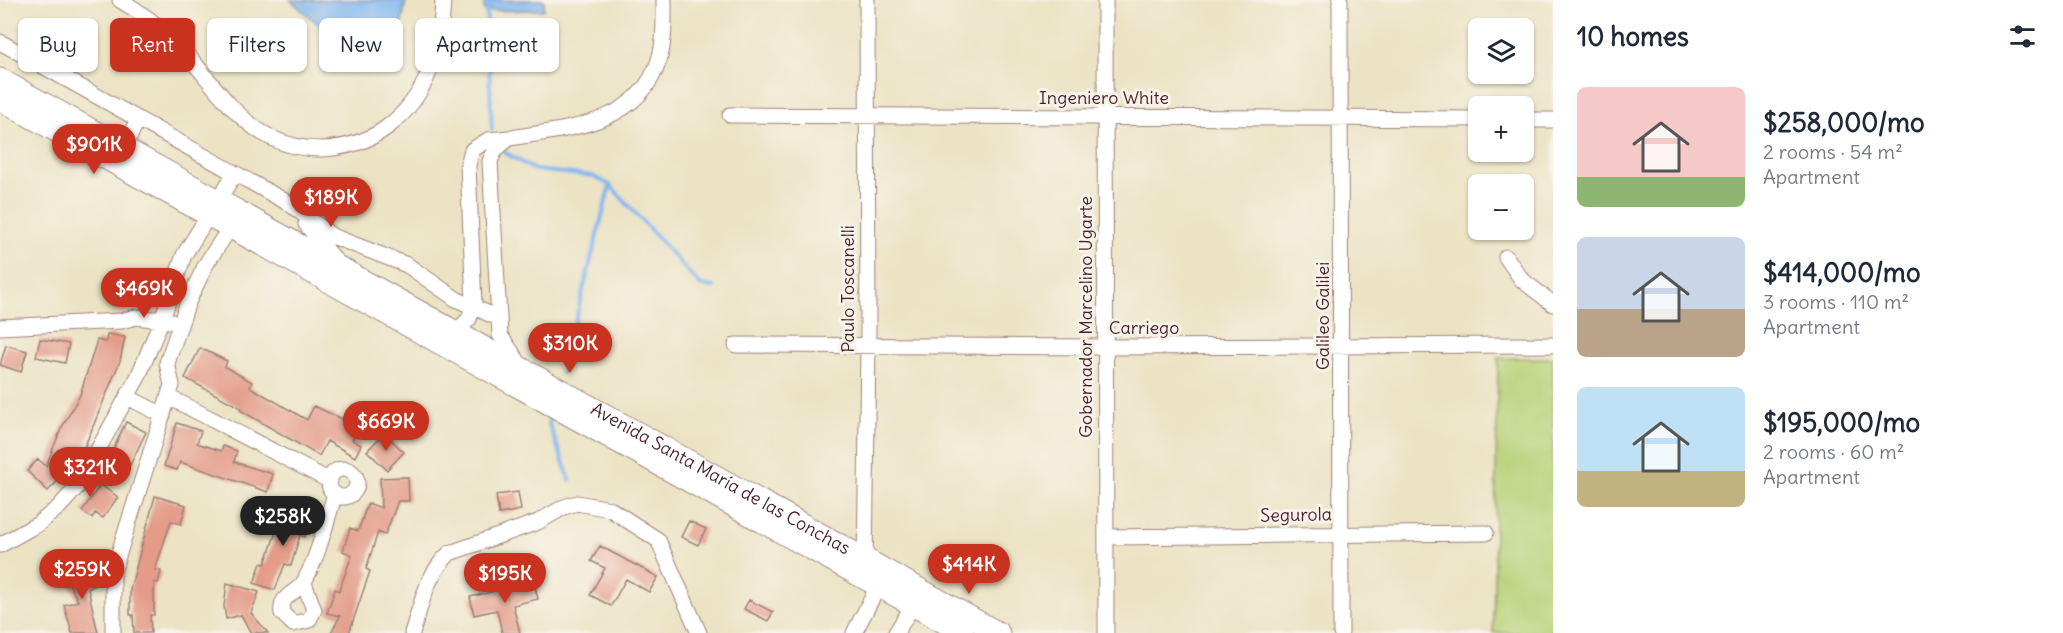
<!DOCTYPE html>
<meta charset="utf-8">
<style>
body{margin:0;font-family:Delius,sans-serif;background:#f2f2f3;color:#1f2937;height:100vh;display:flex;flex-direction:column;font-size:22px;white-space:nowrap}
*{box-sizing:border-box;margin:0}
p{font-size:20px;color:#747a83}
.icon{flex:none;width:33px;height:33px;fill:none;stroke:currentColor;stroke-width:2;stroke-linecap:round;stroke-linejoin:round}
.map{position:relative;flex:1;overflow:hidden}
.drawer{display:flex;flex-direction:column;background:#fff;width:510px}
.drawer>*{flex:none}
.hud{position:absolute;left:18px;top:18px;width:570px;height:54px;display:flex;gap:12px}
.buttons{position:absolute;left:1468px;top:18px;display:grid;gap:12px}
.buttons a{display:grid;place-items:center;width:66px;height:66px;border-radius:9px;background:#fff;box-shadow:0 2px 4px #0004;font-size:30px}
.price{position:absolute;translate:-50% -51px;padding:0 14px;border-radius:21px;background:#c8321e;color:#fff;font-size:20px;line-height:39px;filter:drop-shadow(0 2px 3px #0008)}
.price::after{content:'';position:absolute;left:50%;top:36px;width:18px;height:14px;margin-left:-9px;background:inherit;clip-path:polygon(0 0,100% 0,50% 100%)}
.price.on{background:#222;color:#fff}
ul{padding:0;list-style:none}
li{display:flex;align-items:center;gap:18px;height:150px;padding:0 24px}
li span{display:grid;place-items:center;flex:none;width:168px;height:120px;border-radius:9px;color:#555}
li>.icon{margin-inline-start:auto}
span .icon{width:72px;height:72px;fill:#fffc;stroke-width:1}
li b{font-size:26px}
h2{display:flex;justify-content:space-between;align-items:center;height:72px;padding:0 24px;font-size:26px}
.chip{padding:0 21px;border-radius:9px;background:#fff;box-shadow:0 2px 4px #0004;font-size:21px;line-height:54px}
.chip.on{background:#c8321e;color:#fff}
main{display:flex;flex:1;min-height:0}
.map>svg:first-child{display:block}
.green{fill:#b6d177;stroke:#807851;stroke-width:1.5}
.water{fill:#80b6ef;stroke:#656a8d;stroke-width:1.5}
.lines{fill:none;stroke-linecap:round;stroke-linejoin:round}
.stream{stroke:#80b6ef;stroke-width:4}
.building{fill:#e49b89}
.street-casing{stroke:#9b8178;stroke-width:17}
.secondary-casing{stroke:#9b8178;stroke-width:23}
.street{stroke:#fff;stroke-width:15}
.secondary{stroke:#fff;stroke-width:21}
.labels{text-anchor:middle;stroke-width:6;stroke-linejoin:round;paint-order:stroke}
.street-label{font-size:18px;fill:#4a1f2b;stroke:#f7f3e8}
</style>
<main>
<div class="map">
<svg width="1553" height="633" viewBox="0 0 1553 633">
<rect width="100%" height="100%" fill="#f7f3e8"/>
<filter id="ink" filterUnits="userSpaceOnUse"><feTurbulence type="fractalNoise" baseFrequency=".0167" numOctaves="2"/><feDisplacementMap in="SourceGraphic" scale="12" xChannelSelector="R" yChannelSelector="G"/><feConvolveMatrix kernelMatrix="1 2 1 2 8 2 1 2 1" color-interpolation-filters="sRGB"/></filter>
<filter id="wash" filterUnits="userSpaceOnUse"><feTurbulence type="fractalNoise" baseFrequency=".008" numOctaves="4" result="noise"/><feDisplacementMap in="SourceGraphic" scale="24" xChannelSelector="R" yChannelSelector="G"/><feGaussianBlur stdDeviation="1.35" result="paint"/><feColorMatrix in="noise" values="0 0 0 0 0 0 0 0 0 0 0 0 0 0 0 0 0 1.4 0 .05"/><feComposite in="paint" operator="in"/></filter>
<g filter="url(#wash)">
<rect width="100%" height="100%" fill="#ece3c4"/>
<path class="green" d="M1498,358H1553V633H1493Z"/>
<path class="water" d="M290,0H406L394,67L318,24Z
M484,0H544V10L484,11Z"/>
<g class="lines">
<path class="stream" d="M486,0L492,130
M504,152L535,170L592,176L610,185
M562,373L610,185L700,285L714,287
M550,414L549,424L570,480"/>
</g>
<g id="blocks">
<path class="building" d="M155,281L164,284L160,295L151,291Z
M107,334L125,337L120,361L77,465L74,464L48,491L27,471L38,459L46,466L61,429L80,395L97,340L106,342Z
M40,339L69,344L65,363L36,357Z
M6,345L27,351L21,372L0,365Z
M200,348L227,361L225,367L252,382L250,387L307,420L314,406L360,427L352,440L361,445L355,457L327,441L319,456L240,410L241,408L185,378Z
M126,422L146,432L130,465L110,456Z
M177,423L201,431L197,443L221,451L223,446L237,451L234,462L273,474L268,492L180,462L177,470L164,466Z
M384,433L404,452L387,470L367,451Z
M408,477L409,501H398L385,535L378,532L366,569L370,571L349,633H331L340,616L327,613L335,589L339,591L352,555L343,551L350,528L358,531L368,503L381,508L380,478Z
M100,485L118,497L103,518L95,513L92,518L82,511Z
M518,492L521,510L499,514L496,495Z
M155,496L186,505L181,524L171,521L155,570L161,571L158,583L154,582V615H150L151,633H134L133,615H130V590Z
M293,508L313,514L305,537L300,535L291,566L285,564L275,590L254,583L261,563L265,564L283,512L291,514Z
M689,521L706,529L698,545L681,537Z
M600,546L658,577L649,592L626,579L611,606L590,595L605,568L591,561Z
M88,562L99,583L88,589L98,633H72L64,605L78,601L64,574Z
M534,582L538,599L513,605L520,633H502L497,610L474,615L470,597Z
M227,583L259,592L251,613L268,633H251L241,615L226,619L224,606Z
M749,600L773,612L768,621L744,609Z"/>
</g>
</g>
<g filter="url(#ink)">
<use href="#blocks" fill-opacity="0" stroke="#9b8178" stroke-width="1.5"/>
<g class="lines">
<g class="street-casing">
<path id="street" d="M120,0C141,12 160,27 177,44C223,91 247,149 322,149C345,148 368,141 386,128C428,97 441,50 443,0
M1105,0L1106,633
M1340,0L1341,633
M0,42L290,204L332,236L407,265L456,299L498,318
M730,115L1479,119
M1524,120H1553
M509,138C567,129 639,125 659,60C665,41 664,19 664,0
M124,148L138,119
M306,224L338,264
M1506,257L1522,280L1553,304
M0,327L121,321L136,317L170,321
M456,332L469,319L474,304L468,165L472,150L488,140L509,138L496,149L490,161L500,335L519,363
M736,345L1105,347L1553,345
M127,397L163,415
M169,397L330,481
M329 483a14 14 0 1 1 28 0a14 14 0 1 1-28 0Z
M1106,537L1486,533
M0,545L38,524L59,507L78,486L138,377L162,319L184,255L235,173
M865,567L868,344L867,0
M304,583L314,610L309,620L293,624L282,613C279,594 298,594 305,580C319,554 326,522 335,494
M113,633V572L172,385L167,363L188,302L206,264L236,219
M412,633C421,605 427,573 450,553L538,522L564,507L577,503L610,509L658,540L699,633
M854,633L883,577
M896,633L918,597"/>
</g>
<g class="secondary-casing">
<g id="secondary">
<path id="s1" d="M0,79L999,633"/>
<path d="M0,100L963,633"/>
</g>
</g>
<use href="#street" class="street"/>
<use href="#secondary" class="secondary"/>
</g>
</g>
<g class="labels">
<g class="street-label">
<text x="1104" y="104">Ingeniero White</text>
<text transform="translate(848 289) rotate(-90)" y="6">Paulo Toscanelli</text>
<text transform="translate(1323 316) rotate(-90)" y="6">Galileo Galilei</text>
<text transform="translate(1086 317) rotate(-90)" y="6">Gobernador Marcelino Ugarte</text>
<text x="1144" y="334">Carriego</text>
<text dy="6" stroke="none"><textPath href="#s1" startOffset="824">Avenida Santa María de las Conchas</textPath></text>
<text transform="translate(1296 515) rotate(-1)" y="6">Segurola</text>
</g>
</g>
</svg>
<div class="buttons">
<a><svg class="icon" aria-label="layers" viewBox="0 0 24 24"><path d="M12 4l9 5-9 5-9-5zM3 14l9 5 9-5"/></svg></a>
<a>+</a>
<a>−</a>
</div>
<b class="price" style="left:94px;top:175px">$901K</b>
<b class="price" style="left:331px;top:228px">$189K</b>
<b class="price" style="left:144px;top:319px">$469K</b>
<b class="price" style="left:570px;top:374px">$310K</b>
<b class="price" style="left:386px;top:452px">$669K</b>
<b class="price" style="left:90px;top:498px">$321K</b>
<b class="price on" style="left:283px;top:547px">$258K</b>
<b class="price" style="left:969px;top:595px">$414K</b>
<b class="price" style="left:82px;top:600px">$259K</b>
<b class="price" style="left:505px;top:604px">$195K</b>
<div class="hud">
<a class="chip">Buy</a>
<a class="chip on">Rent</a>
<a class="chip">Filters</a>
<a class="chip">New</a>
<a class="chip">Apartment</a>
</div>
</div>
<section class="drawer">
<h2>10 homes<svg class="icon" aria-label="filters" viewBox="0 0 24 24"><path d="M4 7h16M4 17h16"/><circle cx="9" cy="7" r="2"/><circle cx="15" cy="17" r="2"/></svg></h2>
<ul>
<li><span style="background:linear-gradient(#f6c9c9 75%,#8fb573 0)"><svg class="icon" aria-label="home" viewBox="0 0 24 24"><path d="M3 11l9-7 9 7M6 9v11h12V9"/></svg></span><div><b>$258,000/mo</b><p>2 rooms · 54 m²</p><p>Apartment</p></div></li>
<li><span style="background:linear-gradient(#c9d6e8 60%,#b9a48a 0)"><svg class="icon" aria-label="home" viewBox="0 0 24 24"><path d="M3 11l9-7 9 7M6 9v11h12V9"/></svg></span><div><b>$414,000/mo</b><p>3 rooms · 110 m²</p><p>Apartment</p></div></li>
<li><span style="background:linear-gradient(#bfe0f5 70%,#c2b280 0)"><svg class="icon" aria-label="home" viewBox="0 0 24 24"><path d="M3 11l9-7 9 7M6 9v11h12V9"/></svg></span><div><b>$195,000/mo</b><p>2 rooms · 60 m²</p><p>Apartment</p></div></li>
</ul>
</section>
</main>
